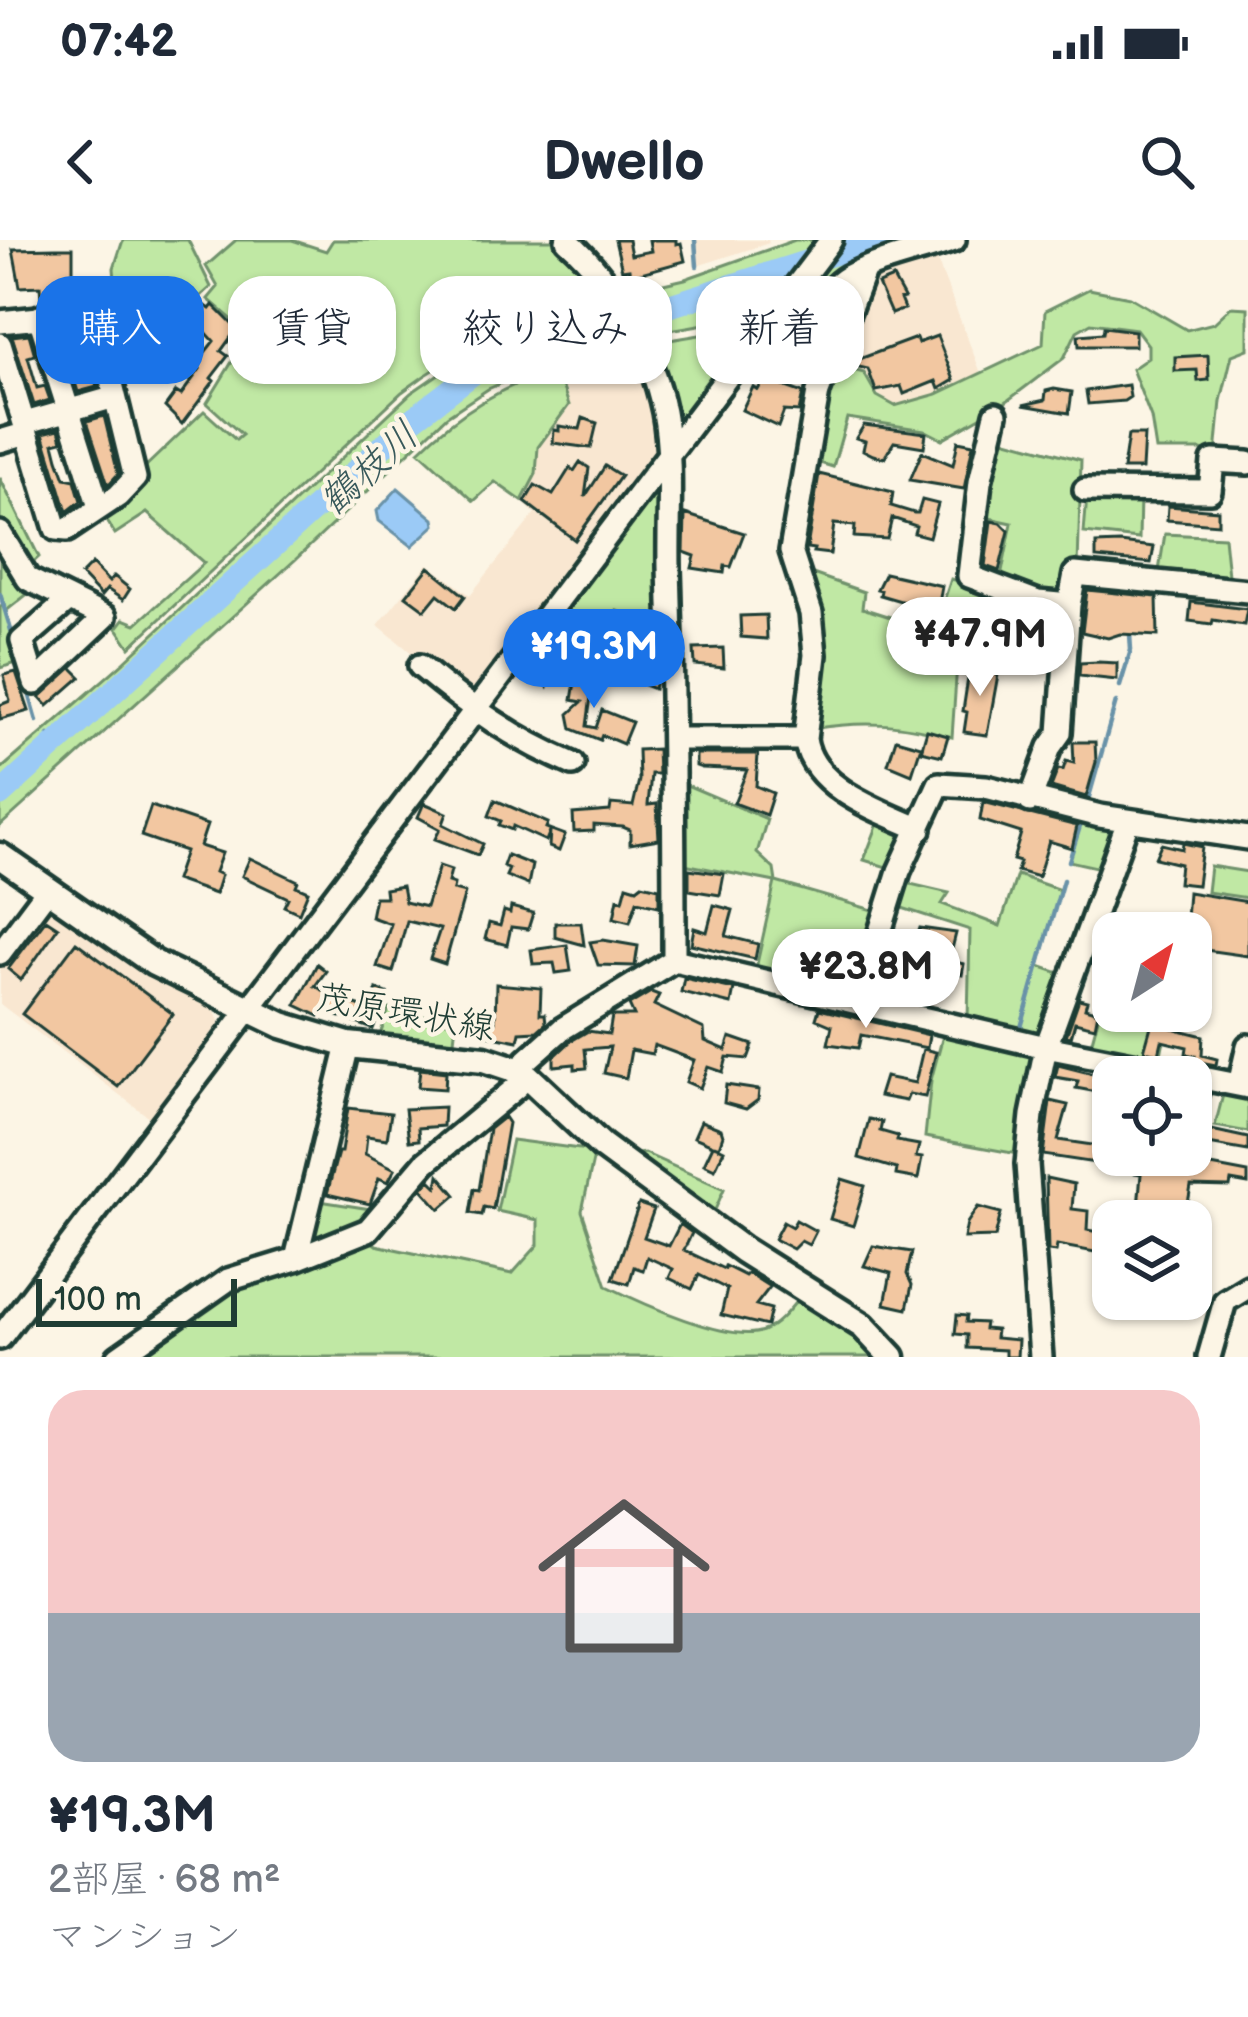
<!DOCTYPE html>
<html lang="ja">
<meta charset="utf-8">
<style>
body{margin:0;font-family:"Balsamiq Sans","Klee One",sans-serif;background:#f6f6f7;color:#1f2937;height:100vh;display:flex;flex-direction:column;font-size:45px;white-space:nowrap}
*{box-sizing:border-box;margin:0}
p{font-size:39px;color:#747a83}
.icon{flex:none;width:66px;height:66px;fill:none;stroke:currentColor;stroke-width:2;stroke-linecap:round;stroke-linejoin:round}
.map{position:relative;height:1117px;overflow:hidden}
.sheet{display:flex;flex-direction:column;background:#fff;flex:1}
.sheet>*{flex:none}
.guide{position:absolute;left:36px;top:36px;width:1176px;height:108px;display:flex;gap:24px}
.needle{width:78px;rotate:36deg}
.tools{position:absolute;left:1092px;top:672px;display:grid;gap:24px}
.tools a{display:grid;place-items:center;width:120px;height:120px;border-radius:24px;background:#fff;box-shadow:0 3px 9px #0004;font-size:60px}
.scale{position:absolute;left:36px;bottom:30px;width:201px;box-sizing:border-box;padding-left:12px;border:6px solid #1f3d34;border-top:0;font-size:33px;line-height:42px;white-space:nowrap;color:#1f3d34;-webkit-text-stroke:9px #fcf5e5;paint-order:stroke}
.price{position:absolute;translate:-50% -102px;padding:0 27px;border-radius:42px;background:#fff;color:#222;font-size:39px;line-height:78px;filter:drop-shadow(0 3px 6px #0008)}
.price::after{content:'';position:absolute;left:50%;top:72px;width:36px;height:27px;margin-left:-18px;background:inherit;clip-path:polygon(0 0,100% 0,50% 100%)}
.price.on{background:#1a73e8;color:#fff}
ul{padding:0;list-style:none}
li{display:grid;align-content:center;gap:24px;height:636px;padding:0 48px}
li span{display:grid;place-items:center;height:372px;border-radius:36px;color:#555}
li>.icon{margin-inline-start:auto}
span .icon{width:216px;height:216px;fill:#fffc;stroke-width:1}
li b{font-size:51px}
.chip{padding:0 42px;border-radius:36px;background:#fff;box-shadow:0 3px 9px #0004;font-size:42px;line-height:108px}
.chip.on{background:#1a73e8;color:#fff}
.status{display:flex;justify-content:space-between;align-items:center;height:84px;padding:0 60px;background:#fff;direction:ltr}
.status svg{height:33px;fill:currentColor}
header{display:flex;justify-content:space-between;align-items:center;height:156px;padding:0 48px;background:#fff;font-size:54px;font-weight:800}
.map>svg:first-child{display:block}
.built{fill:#f9e7d1}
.green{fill:#c0e8a4;stroke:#70926c;stroke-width:3}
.water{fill:#9bcaf6;stroke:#6992a8;stroke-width:3}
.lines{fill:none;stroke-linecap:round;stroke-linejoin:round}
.stream{stroke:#6992a8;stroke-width:4.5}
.river{stroke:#9bcaf6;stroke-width:24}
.building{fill:#f2c7a1;stroke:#1f3d34;stroke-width:3}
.minor-casing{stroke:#1f3d34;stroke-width:30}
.major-casing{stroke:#1f3d34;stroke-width:33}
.minor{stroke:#fcf5e5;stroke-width:21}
.major{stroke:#fcf5e5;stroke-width:24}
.labels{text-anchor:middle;stroke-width:9;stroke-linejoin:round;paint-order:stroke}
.street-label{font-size:36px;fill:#1f3d34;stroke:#fcf5e5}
.water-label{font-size:39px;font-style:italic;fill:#38595b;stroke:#fcf5e5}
</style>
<div class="status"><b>07:42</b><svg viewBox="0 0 49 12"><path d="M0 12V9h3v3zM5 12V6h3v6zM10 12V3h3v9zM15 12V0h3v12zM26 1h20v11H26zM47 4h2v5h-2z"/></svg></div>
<header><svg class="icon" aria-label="back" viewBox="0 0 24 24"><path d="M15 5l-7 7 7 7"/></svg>Dwello<svg class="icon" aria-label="search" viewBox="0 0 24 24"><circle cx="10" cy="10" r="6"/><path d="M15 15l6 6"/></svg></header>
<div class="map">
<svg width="1248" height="1117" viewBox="0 0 1248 1117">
<rect width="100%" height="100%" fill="#fcf5e5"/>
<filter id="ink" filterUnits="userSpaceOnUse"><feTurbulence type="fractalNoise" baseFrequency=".00833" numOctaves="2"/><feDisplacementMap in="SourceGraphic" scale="24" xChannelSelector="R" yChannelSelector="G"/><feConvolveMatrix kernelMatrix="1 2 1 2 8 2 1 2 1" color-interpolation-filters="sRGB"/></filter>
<g filter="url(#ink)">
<path class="built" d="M695,0H768L769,3L697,26Z
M933,10L981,133L937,154L895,166L838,126L870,31Z
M630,109L637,110L660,182L661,202L467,459L378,385L428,324L470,355L535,274L522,261L536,234L538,207L569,165L556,129Z
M59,667L212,764L221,784L150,878L0,764V727L43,669Z"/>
<path class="green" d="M123,0H188L211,47L191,65L128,50L127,44L115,40L114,28Z
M236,0H292L326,11L333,0H558L606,52C531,78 465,104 402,152L130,407L117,388L124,379L136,384L204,323L147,273L115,294L100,270L204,171L236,200L242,195L207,163L249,94L208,59L218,47L206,26Z
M795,0H816L802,18L631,71L620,54L685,39Z
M887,0H950L856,29L801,86L777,92L835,16Z
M792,31L757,75L664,91L644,99L634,80Z
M1089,49L1130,57L1187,90L1214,83L1231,67L1248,68V109L1232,115L1221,161L1216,215L1201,210H1156L1151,178L1132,129L1148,118V105L1136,89L1091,83L1077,91L1064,118L1003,164L942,199L924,190L847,178L833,227L810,220L824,156L838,126L864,133L877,156L895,166L937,154L1043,104L1045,71Z
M609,56L619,76L490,121L429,158L171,399L0,550V530L123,423L411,153L469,113Z
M623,83L633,102L536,128L488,149L447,176L295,320L0,586V562L212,372L441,160C499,124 559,104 623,83Z
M741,88L744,91L675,184L646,104Z
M556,129L569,165L538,207L536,234L522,261L495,242L474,261L419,211C459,172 502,146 556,129Z
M996,197L1081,220L1078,328L1059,361L1000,342L1012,283L980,276Z
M0,238L39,317L27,328L0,289Z
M658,249L662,252L666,388L617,371L609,392L560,379Z
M1087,256H1140L1139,299L1084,293Z
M1165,294L1224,297L1229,345L1158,337Z
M0,302L35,348L6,371L20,422L0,428V367L4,365L0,354Z
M807,332L864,352L862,368L934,391L951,339L991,349L998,357L994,426L957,424L952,497C899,483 866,480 811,489Z
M682,543L767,579L757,613L774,629L776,642L883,673L868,716L812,701L802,743L755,733L775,642L679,623Z
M881,576L910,589L896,630L864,620Z
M1082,578L1124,585L1105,629L1069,621Z
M1210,626L1248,632V658L1207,652Z
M1017,635L1060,650L1039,726L1068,736L1047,800L968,780L970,690L896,666L902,642L949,653L942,664L1000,686Z
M1112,727L1113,771H1170L1159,824L1090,808Z
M389,769L456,783L453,809L378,801Z
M945,788L1038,808L1023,915L925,897L931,840Z
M1225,847L1248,852V892L1215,886Z
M512,900L595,911L582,971L607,1046C639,1062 730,1104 763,1091C778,1085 789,1070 799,1058L876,1112L875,1117H126L227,1044L368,998L376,1005L512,1034L538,1005V980L497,971Z
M644,913L724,949L712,977L631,915Z
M313,960L377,970L370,983L302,1016Z"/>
<path class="water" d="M398,248L434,279L435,285L412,306L379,281L377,271Z"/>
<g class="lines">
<path class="stream" d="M695,0L697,26
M0,354L14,400
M27,446L37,481
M1120,446L1131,410L1130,394
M49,495L58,504
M1087,564L1116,462
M1069,621L1082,580
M1020,791L1063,640"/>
<path class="river" d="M0,555L413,179L473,133L499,120L876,0"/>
</g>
<path class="building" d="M615,0H628L631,15L651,11L649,0H676V4L681,3L685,21L630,36L629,29L622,30Z
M56,8H73V39L117,42V52L41,60L40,46L20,47L13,9Z
M893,38L904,58L900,59L904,69L891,74L878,44Z
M138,57L157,63L153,76L121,65L115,98L102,67Z
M213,65L237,89L221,111L228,116L211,138L214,141L182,184L165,167L176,152L181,155L200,129L195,125L214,101L195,80L206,66L210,69Z
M1104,87L1135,91V106H1079L1078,95L1103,93Z
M78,89L97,147L78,152L59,91Z
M29,94L35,115L28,117L37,148L45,146L50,160L34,165L12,96Z
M937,96L954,140L939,149L936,141L904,154L901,146L876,151L868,129L846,124L916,98L918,103Z
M1208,115L1209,140L1198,141L1197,130L1175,131V117Z
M764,139L803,153L799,172L784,171L778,187L742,170L753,147L758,150Z
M1128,145L1130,157L1124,161L1088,164L1086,151Z
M1054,149L1072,152L1069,173L1023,165L1045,160L1046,151Z
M104,176L118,234L108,245L87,181Z
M583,178L597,183L591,208L553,203L554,190L559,191V186L580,189Z
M864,185L926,193L924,207L894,202L884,218L873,215L863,210L865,201L856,198Z
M59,189L62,201L54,203L58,219L65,238L75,240L81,261L67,272L43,193Z
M1128,195H1144L1142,229H1123Z
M958,201L973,204L964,249L910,240L922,212L953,225Z
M580,222L589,228L585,257L605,226L621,236L575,300L525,262L535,245L553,255L570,228L574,231Z
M819,234L893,252L891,266L914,273H918L922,260L938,264L929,297L914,293L916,286L892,278L887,299L854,297L855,286L834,284L830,314L813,312L814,309L807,308Z
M1168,266L1218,270V284L1167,280Z
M685,274L744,293L731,327L725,326L724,333L692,328L695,316L684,312Z
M991,281L1001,283L1009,291L999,331L985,326Z
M1120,303L1154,307L1151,323L1096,318V304Z
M92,324L109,342L114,336L130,349L123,360L107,349L101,356L81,335Z
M429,327L465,356L456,368L438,354L425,370L406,356Z
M885,333L942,346L939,363L929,361L928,369L880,355L881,350L877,349Z
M1087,350L1157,357L1158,396L1120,394L1108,398L1082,392Z
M1191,362L1247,369L1244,385L1213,380L1212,384L1189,381Z
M1001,364L1033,376L1053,379L1052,398L1001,393Z
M766,375L767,399L741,397L740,376Z
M557,392L577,396L548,446L547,439L538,434L548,417L551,419Z
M723,408L724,428L695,425L694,409Z
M616,422L657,434L654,449L613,433Z
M1098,422L1117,423V440L1079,436L1080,423Z
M578,424L595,427L587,486L596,488L602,470L632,482L623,504L602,495L600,500L572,489L569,474L582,462L572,460Z
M970,425L999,429L987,495L964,492L967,472L963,471Z
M72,428L81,437L48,466L40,457Z
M16,432L29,471L0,479V465L10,461L4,435Z
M927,490L948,496L942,516L921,511Z
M896,499L921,506L912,534L888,524Z
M1073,502H1095L1096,522L1086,557L1051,547L1058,529L1063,530L1066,521L1074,523Z
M657,509L658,534H651L648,565L657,564L659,599L630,604V590L623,587L594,585V591L574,592L573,574L610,571L611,564L633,566L639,540L638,510Z
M696,514H758L756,546L773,553L766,575L734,563L747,530L702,528L696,526Z
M495,560L548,583L546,588L565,595L559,611L549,607L550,591L546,601L513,586L512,590L499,585L501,581L489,576Z
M983,562L1077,586L1072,608L1049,601L1038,637L1017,631L1020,622L1013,620L1021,593L980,580Z
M424,563L447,573L443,584L483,604L478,615L435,599L440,589L418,577Z
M151,566L207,585L200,606L222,613L215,632L221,635L215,654L175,640L185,611L141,596Z
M1183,603L1202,607L1197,645L1178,643L1180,624L1155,618L1161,604L1182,609Z
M507,615L532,625L528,645L506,636L509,629L503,626Z
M250,618L298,641L296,646L308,651L299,673L284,666L288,658L242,636Z
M439,626L451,630L448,642L454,644L453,650L465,653L445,724L430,719L440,689L407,681L393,732L377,727L391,684L371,677L375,657H386L385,649L402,646L405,662L426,667Z
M689,629L724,634L720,655L689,650Z
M642,644L659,648V666L637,661L630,682L614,678L618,658L623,660L627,645L637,648Z
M1188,652L1248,662V716L1191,708V693H1185Z
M714,665L733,670L726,696L758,704L755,719L691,704L694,688L707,692Z
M511,667L533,673L528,689L511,687L507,705L485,699L489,683L500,686L504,671L510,673Z
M46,679L58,687L21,740L8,729Z
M555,683H581L584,705L555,697Z
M920,688L956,693L949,721L964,724L962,735L948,732L944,741L921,736L922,731L887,721L892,703L913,708Z
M603,700L638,706L635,726L598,725L590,702Z
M76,702L173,774L118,847L22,774Z
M567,705L571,731L556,733L554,723L533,724L531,710Z
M816,705L849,713L845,733L811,723Z
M317,724L326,731L315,746L344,761L370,770L377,749L387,753L373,789L322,770L319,776L296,765Z
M684,738L734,749L731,764L681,752Z
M496,744L541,748L540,774H545L546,783L537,791L520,792L518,801L488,795L490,782L495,783Z
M651,752L659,755L654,765L704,789L705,801L726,810L730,797L753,805L748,819L727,817L723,832L708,827L700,848L686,842L694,820L654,805L652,814L631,810L626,838L604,833L610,807L585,809L587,828L575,829V824L554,826V817L571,801L588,791L609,794L612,776H634L629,765Z
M1079,759L1087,761L1085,768L1098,772L1095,787L1075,782L1071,797L1066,796Z
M819,769L929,795L927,808L861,795L858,808L828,804L832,786L816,779Z
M1154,775L1166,777L1164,786L1203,796L1202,815L1217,819L1216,825L1194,821L1195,816L1186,814L1187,807L1162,801L1159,814L1144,811Z
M923,809L936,812L925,857L909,854L906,861L879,856L885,837L915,843Z
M1058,825L1113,839V855L1076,848L1078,841L1055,837Z
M420,829L446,832L445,849L418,847Z
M726,845L759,850L758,860L746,869L724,863Z
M1191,851L1210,855L1200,881L1208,883L1207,889L1248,898V911L1191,901Z
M1050,861L1068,865L1058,900L1113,908V915L1164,917L1248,933V944L1231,941L1230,947L1191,946L1187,969L1159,965L1158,970L1138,967L1141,934L1135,933V929L1043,915Z
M444,867L443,886L418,888L419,900L409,901L405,869Z
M348,868L391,873L387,899L367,896L365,914L395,929L388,942L379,938L370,964L327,954L338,912H341Z
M504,877L508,883L493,969L484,967L482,975L470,973L474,949L479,950L489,889Z
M869,879L882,882L880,891L898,896L897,901L919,905L916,917L922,918L918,939L896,935L897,929L859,918Z
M701,881L721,889L723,895L719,907L714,905L724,910L715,929L704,924L713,905L694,897Z
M439,935L456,955L440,969L422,949L430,940L437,947Z
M1046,938L1074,944L1072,969L1088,971L1087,990L1099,992L1100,1013L1057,1005L1056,1012L1048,1011Z
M842,939L865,946L853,986L830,979Z
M639,964L654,969L644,997L669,1006L680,984L692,993L684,1010L724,1029L725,1026L745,1036L748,1033L770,1047L756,1065L771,1069L767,1086L721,1075L727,1049L699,1035L692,1049L669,1038L673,1029L647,1017L643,1030L634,1027L629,1044L613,1039Z
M978,967L1001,973L995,997L964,998L967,983Z
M796,980L816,991L809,1005L801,1001L793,1009L774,999L783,982L792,987Z
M873,1006L912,1012L907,1034L912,1045L907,1069L885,1064L891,1033L864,1026Z
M957,1075L967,1076L966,1082L985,1083L984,1089L996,1090L995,1098L1018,1100L1017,1117H1005V1110L967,1108V1095L955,1094Z"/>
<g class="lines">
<g class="minor-casing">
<path id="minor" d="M567,0C615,42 651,109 664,172C673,219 668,279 669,327C673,458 674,589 674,720
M864,31L818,152L791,311L811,373L815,415L805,499C812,549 881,571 920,589
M39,77L99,267
M0,82L88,73L104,111L135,238L118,256L67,290L56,289L0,104
M762,90L781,100C816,91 818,54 847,37C878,20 920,12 954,0
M996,174L980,242L969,336L1038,362L1069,365
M25,183L115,157
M0,201L27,193
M1085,250L1210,251L1213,221L1248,223
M0,293L28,339L105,377L35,443L22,401L69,360
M420,426C469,467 516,500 573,524
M675,499H805
M1030,561L1050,507L1060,493L1069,365L1075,334L1248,351
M0,713L48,649
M858,762L899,631L939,544L986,547L1100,576L1248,598
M1239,845L1248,806
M296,1019L348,805
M0,1098L831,0
M118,1117L228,1040L296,1019L368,990L425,923L518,846L526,821L562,789L674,720L1046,807L1248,847
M1041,1117L1027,924L1032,875L1046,807L1128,581
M1209,1117L1225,1061L1248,1047"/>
</g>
<g class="major-casing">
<path id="major" d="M0,616L154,723L282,785L348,805L484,819L523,832L602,906L743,1010L863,1086L892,1117"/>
</g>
<use href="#minor" class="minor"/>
<use href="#major" class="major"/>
</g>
</g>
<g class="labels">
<g class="street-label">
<text transform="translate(406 771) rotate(10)" y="13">茂原環状線</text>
</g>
<g class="water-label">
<text transform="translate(368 227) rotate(-42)" y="14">鶴枝川</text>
</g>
</g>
</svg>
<div class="tools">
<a><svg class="needle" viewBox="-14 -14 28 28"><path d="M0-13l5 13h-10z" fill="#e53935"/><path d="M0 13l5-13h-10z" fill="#747a83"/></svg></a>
<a><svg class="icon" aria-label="locate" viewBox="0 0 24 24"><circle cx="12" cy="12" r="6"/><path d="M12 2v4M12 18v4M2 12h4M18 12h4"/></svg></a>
<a><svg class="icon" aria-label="layers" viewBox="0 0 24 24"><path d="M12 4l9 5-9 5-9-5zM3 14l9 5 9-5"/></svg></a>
</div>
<div class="scale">100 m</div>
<b class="price" style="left:980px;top:459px">¥47.9M</b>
<b class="price on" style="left:594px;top:471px">¥19.3M</b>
<b class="price" style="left:866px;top:791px">¥23.8M</b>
<div class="guide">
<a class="chip on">購入</a>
<a class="chip">賃貸</a>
<a class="chip">絞り込み</a>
<a class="chip">新着</a>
</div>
</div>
<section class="sheet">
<ul>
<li><span style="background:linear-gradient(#f6c9c9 60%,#9aa5b1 0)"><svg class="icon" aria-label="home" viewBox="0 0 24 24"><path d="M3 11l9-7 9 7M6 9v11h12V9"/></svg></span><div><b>¥19.3M</b><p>2部屋 · 68 m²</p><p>マンション</p></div></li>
</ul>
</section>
